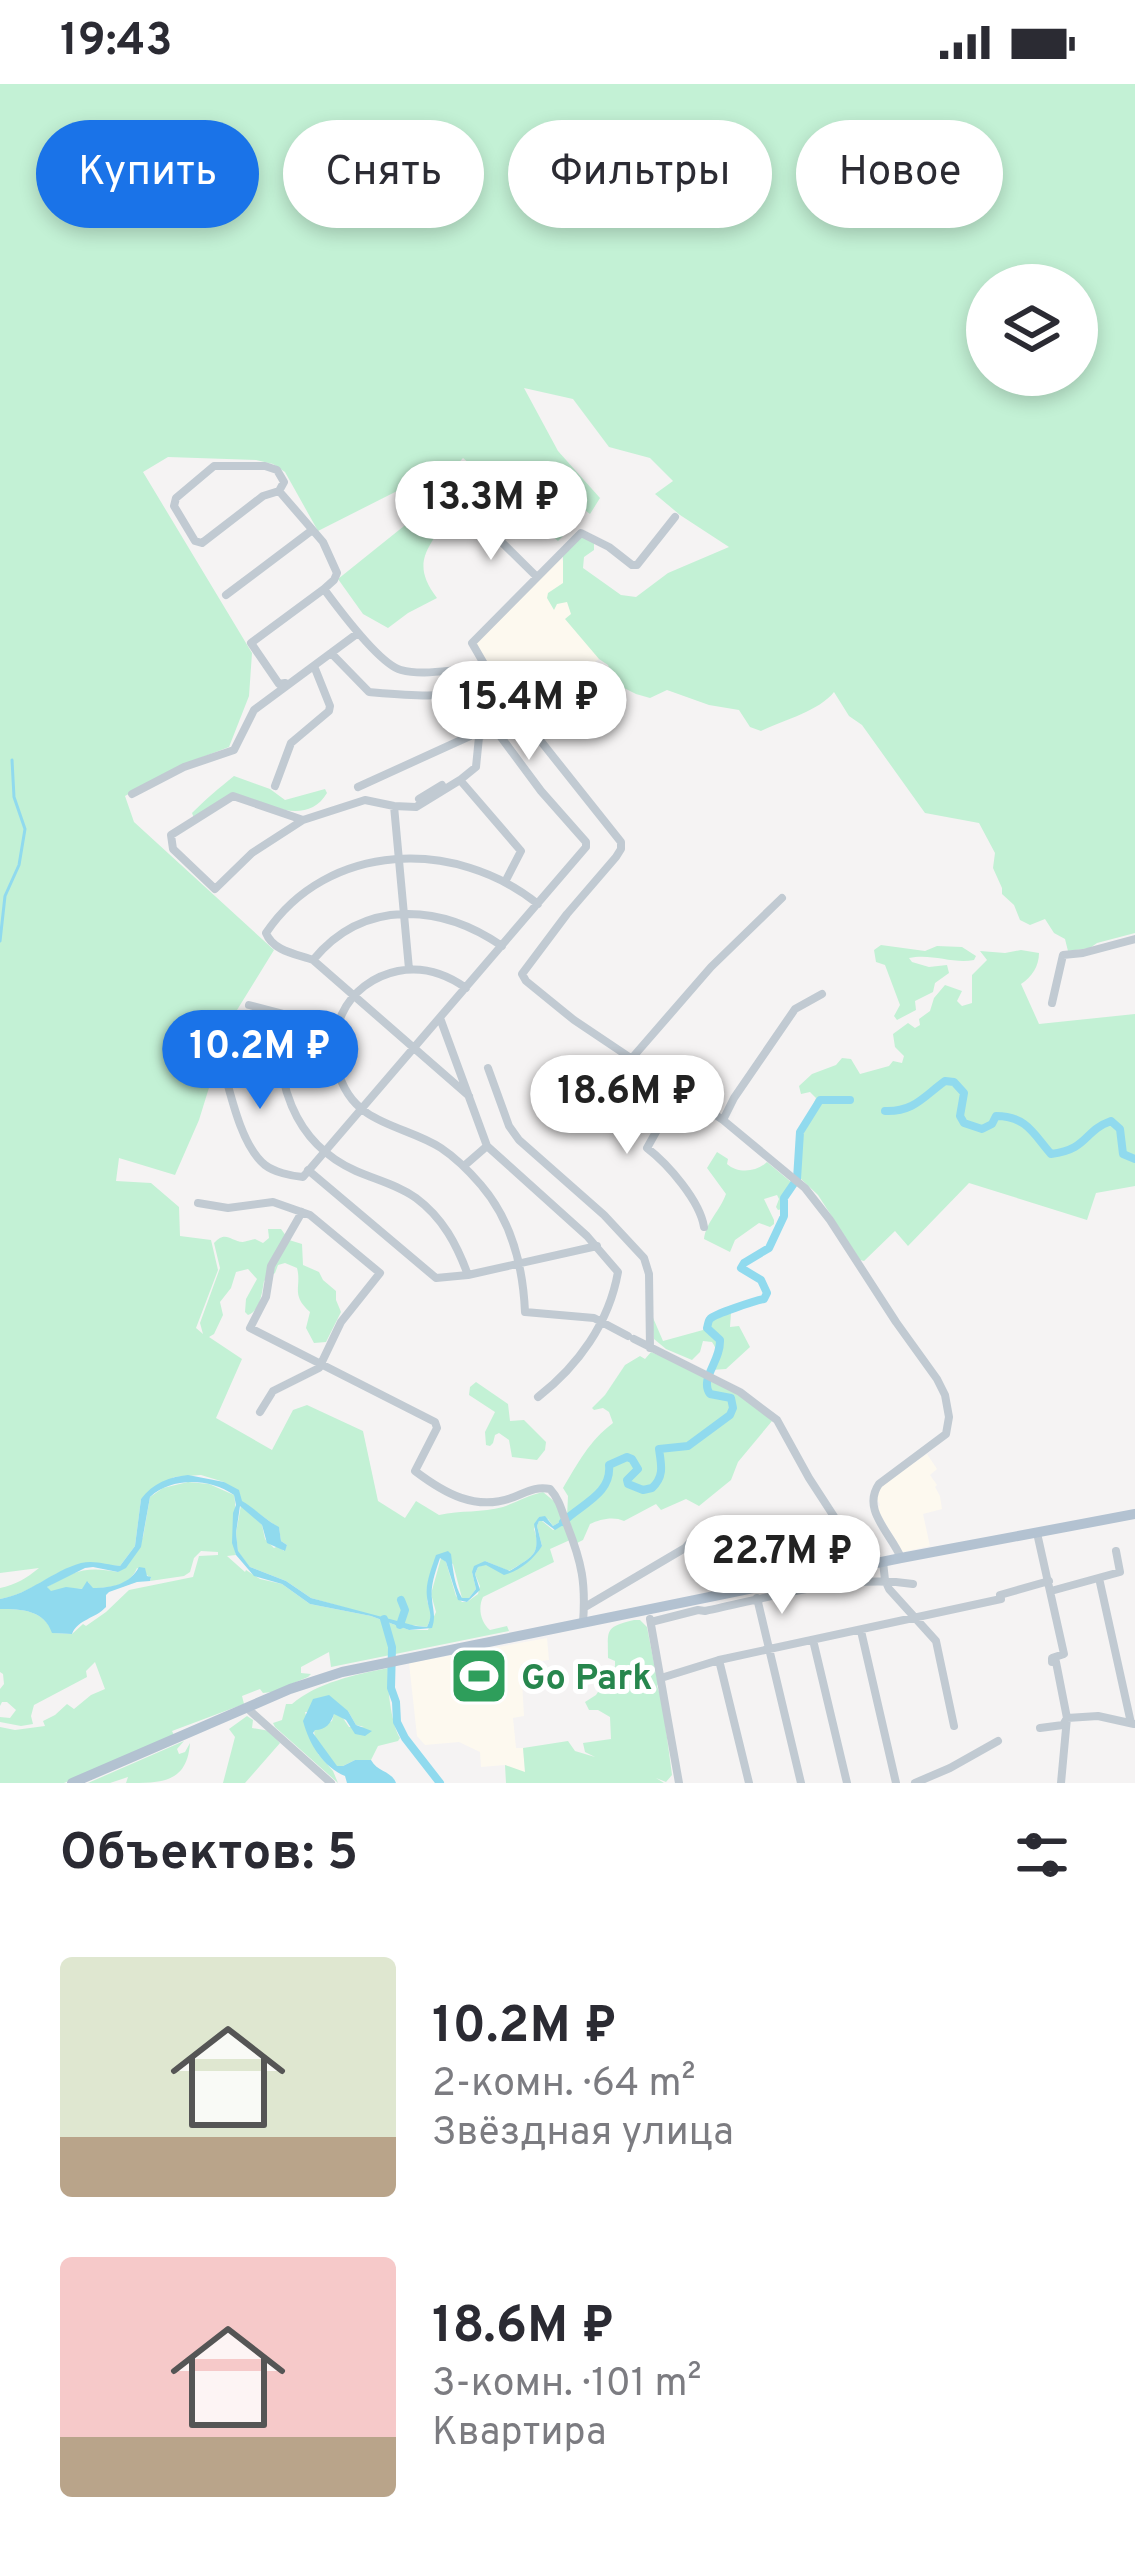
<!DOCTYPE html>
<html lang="ru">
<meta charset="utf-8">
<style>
body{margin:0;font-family:Overpass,sans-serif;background:#f7f7f7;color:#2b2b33;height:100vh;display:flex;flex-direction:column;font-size:45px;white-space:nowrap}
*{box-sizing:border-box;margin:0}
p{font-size:39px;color:#7c7c81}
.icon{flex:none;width:66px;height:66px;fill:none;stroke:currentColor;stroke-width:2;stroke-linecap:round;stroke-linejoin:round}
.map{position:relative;height:1699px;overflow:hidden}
.drawer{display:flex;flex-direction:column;background:#fff;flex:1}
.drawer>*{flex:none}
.banner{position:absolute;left:36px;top:36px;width:1065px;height:108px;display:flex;gap:24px}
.buttons{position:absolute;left:966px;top:180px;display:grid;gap:24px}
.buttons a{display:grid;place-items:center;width:132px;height:132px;border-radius:50%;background:#fff;box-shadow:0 6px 18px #0003;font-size:60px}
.price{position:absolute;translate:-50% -102px;padding:0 27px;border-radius:42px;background:#fff;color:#222;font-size:39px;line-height:78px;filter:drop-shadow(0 3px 6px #0008)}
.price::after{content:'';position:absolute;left:50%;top:72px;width:36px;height:27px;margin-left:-18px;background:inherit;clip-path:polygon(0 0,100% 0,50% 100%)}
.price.selected{background:#1a73e8;color:#fff}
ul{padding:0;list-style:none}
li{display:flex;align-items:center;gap:36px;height:300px;padding:0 60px}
li span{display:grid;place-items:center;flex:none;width:336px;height:240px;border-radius:12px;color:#555}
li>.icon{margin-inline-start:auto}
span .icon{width:144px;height:144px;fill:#fffc;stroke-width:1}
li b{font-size:51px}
h2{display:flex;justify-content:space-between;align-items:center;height:144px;padding:0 60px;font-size:51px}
.tag{padding:0 42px;border-radius:54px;background:#fff;box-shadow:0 6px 18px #0003;font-size:42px;line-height:108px}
.tag.selected{background:#1a73e8;color:#fff}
.status{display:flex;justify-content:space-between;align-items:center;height:84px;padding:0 60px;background:#fff;direction:ltr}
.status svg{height:33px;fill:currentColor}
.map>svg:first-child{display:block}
.commercial{fill:#fdf9ef}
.green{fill:#c3f1d5;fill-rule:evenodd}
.water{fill:#90daee}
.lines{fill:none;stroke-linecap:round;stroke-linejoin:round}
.stream{stroke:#90daee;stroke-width:3}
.river{stroke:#90daee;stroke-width:8}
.minor{stroke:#c1cad2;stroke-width:8}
.major{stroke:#b3c2d1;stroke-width:10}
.labels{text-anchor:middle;stroke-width:10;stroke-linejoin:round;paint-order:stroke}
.leisure-label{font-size:36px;font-weight:bold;fill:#27864d;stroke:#fff;text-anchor:start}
</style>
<div class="status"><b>19:43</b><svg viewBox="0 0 49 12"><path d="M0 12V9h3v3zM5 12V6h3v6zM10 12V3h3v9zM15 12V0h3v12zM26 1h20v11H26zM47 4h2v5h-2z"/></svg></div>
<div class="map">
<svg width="1135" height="1699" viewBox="0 0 1135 1699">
<rect width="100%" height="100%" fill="#f5f3f3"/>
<path class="commercial" d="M560,472L602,547L599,575L524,627L489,578L486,579L475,558Z
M927,1370L937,1385L930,1391L937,1401L935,1403L940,1412L942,1425L923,1430L930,1462L903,1468L877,1425L880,1421L876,1412L883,1400Z
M547,1554L549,1576L521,1580L524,1632L513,1634L516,1664H523L525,1689L505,1681L481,1683L480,1668L459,1658L425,1661L417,1652L409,1579Z"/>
<path class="green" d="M0,0H1135V849L1097,859L1090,864L1068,867L1065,855L1054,849L1045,835L1030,841L1020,836L1014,821L1002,810V804L993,784L995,769L979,739L925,729L862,641L849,632L834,608C819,627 784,636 761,647L750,643L739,626L709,621L667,606L650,614L636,610L616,600L608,581L599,575L565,535L571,530L567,518L557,520L554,526L547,514L548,509L563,499V472L582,452L594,457V466L584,473L583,484L621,511L636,513L668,489L729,463L680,431L655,410L673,397L650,374L609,363L573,315L524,304L558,367L600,414L590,430L536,389L525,403L571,444L558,457L463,374L427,414L447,433C427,467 411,479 437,514L408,529L388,544L363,530L338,495L414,434L401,405L318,447L285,388L273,380L256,376L168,373L143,388L252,569L249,612L229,663L179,682L125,712L134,738L274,866L229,939L199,1036L175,1091L119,1074L116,1097L151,1099L179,1123L180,1152L211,1156L218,1186L196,1244L203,1250L200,1239L220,1184L214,1159C226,1146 230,1157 243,1158C244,1158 254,1155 255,1155L263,1159L269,1154L268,1145H281L289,1156L302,1160L303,1181L319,1188L323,1196L336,1207V1216L341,1228L326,1258L314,1259L306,1244L310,1228C290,1210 302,1203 297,1184L285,1179L278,1181L275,1189L264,1197C262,1209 260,1227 248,1231L245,1228L246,1215L257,1195L248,1185L236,1188L231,1204L220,1218L223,1231L214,1250L209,1253L242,1275L216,1334L272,1366L293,1326L307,1321L363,1347L378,1417L405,1434L416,1417L439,1431C461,1426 482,1429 503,1423C517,1418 529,1411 543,1408L555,1418L563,1436L553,1442L548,1435L539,1433L534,1445C543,1470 529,1475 509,1487L485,1477L472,1488L476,1505L469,1514H462L453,1480L437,1471L427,1517L432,1531L427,1543L403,1540L311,1514L286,1497L250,1483L238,1468L236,1449L241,1421L262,1441L265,1455L274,1464L278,1462L284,1467L287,1461L281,1457L279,1444L241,1417L224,1398L201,1391L174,1393L141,1415L135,1462L120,1482C104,1481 88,1477 72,1483C47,1492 27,1511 0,1515V1504C15,1501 27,1494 39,1484L0,1489ZM987,201H1077V291H987Z
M234,692L270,705L285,716L325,705L327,709C307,743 265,720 236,710L194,734L192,729C206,715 219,704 234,692Z
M881,861L925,867L937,862L962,863L976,872L974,876C952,880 932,869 909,874L912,878L929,883L947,881L949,889L935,899L933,908L915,917L916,926L897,936L894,932L900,921L885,881L876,878L874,866Z
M1021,866L1039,869C1039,882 1032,893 1021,900L1039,940L1135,930V1102L1096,1109L1087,1136L969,1099L908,1162L895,1147L864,1177L860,1176L818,1111L800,1094L802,1052L815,1025L813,1021L816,1014L810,1008L801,1010L799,1002L812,990L836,981L842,974L851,975L860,990L889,982L893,977L902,979L904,972L895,963L893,950L908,939L915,944L920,941L919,935L930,927L934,914L945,901L962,907L957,917L962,922L972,919V891L987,876L980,867L1005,869Z
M717,1068L728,1075L727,1080C738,1090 757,1088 767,1078L791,1098L787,1104L782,1125L778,1126L776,1123L779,1115L777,1111L764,1115L774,1136V1140L770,1143L759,1139L735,1156L730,1168L704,1155C706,1138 720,1127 726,1110L707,1084Z
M651,1229L663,1257L703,1246L714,1233L731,1229L730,1243L739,1242L750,1263L726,1285L711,1286L709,1283C716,1275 719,1267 712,1258L703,1257L700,1268L692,1276L666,1265L654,1255Z
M651,1268C689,1283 746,1308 772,1337L738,1378L731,1396L699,1422L686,1415L661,1426L656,1420L624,1437C614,1432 600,1435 590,1440L583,1456L577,1459L567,1433L568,1412L563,1404C578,1379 589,1357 613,1339L609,1328L603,1324L594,1326L592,1324L605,1311L625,1281L640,1272L645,1275Z
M476,1298L508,1320L510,1337L524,1336L546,1358L545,1366L537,1376L512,1373L509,1356L499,1349L495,1351L493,1359L490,1362L486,1361L485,1348L495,1328L469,1311L470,1303Z
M188,1398L209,1400L234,1411C238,1430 230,1451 236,1471L227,1472L245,1488L246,1486L260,1495L282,1500L310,1520L371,1532L409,1546H428L436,1528L431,1510L441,1474L446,1478L456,1512L462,1518H467L478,1510L480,1502L475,1490L478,1483L486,1480C516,1494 519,1483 542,1462L537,1442L539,1437H542L553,1446L565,1440L570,1456L550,1465L554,1478L483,1513C478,1523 480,1538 490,1546L507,1542L509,1547L331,1583L329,1568L301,1583V1589L311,1590L308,1593L272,1608L263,1609L260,1605L242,1612L244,1620L172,1647L174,1651L170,1653L64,1699H0V1643L15,1646L45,1642L43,1637L55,1631L67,1620L74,1625L91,1611L105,1605L95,1578L86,1587L87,1593L34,1621L31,1632L33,1640L21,1642L0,1638V1633L10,1634L16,1626L7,1618H2L0,1622V1605L4,1600L3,1590L0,1588V1525C23,1525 43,1526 53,1549L72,1550L83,1540L86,1542L106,1528L129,1506L193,1493L199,1472L218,1471V1468L201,1467L194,1474L190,1488L184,1492L150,1497L151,1494L137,1484C130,1502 110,1504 92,1504L88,1498L83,1505C71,1504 59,1508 48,1507L47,1503C73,1486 88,1482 118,1488L143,1453L150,1413L163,1404Z
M634,1536H640L647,1543L658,1600L657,1602L662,1616L672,1691L666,1698L656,1694L664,1699H506L505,1681L525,1688L523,1664L568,1657L575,1667L595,1673L585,1668L583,1659L611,1655L610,1633L598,1626H589L585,1618L596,1611L615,1582V1577L608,1574C608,1546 604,1543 634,1536Z
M388,1584C387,1602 391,1640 400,1654L398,1657L378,1662L371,1676H355L343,1682H336L315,1655L314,1646L332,1637L334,1629L341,1631L349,1643H364L356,1641L348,1627L305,1628L318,1670L333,1687L338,1699L275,1643L273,1639L282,1636L286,1620H292C316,1599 357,1590 388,1584Z
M247,1632L253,1636L252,1644L270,1647L280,1659L245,1699H223L235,1653L229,1645Z
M184,1657L177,1665L179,1670L185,1668L190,1659C187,1699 162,1699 126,1699L128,1693L110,1699H88Z"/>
<path class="water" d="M188,1391L224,1398L239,1406L242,1417C256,1425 265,1436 279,1443L281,1457L287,1461L285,1467L267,1459L262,1441L240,1422L236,1449L238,1467L250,1483L286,1497L311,1514L416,1542L427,1543C434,1529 428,1527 427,1513C425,1499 432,1483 436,1471L448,1467L451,1470C453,1485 454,1501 462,1514H469L476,1505L472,1488L474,1482L485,1477L510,1487C536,1470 540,1471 534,1440L539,1433L545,1432L553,1442L563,1436L565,1440L555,1446L543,1437H539L537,1442L542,1462C533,1476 519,1487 504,1491L486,1481L478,1483L475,1490L480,1506L467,1518L458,1516L446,1478L440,1474C436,1486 430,1502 432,1515C433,1527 436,1532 432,1544L409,1546L371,1532L310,1520L282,1500L254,1492L236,1471L232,1459L233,1429L236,1421L234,1411C209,1394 172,1393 150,1413L141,1463L126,1484L118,1488L93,1483L85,1484L47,1503L51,1507L66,1503L82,1505L87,1497L93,1504C112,1504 130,1500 139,1483L145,1484L147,1492L151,1493L150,1497L137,1498L109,1508L106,1511V1523C95,1535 78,1535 72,1550L52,1549C44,1526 22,1525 0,1525V1515C30,1510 52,1487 81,1479C95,1476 107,1481 120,1482L135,1462L141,1415C153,1399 169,1393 188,1391Z
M329,1611L348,1627L356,1641L372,1647L365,1652L355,1650L346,1636L334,1630C331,1639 326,1646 315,1646L313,1649L337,1682H343L355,1676H371C377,1688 392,1687 396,1699H347L345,1692C323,1683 309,1660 303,1637L313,1615Z"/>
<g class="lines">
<path class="stream" d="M0,857L5,812L19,781L25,745L14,713L12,676"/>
<path class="river" d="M885,1027C914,1028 923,1013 945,997L954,998L964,1009L960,1032L964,1039L982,1045L992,1040L996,1032C1027,1032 1034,1051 1051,1070C1089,1065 1083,1047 1111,1037L1120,1045L1123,1070L1135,1075
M563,1438C581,1420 612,1410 609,1381L627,1373L632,1375L638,1385L627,1396L628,1400L643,1406L652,1404C665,1392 661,1380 659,1365L688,1362L730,1331L733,1324L731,1314L710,1310C699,1295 721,1277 720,1256L707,1244C708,1241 708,1237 710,1235C714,1230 755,1217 764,1215L767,1209L761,1196L741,1184L744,1179L769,1164L784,1132V1114L797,1095L800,1048L820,1016H850
M384,1535L392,1563L391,1604L396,1618L397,1638L405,1654L440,1699
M400,1541L405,1526L401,1516"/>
<path class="minor" d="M279,407L284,398L277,386L265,382H214L176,414L174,422L195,457L202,459L263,412L279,407L323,458L337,489L334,496L324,505C338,524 379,580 401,586C427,593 458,583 486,585
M476,433L537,493
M675,433L637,481H632L609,463L581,449L472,559L487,585L528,641L621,758V765L616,773L567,830L522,890L526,897L574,936L723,1036L805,1104L830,1136L896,1238L937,1295L945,1311L949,1333L946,1350L879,1400C861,1426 891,1449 901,1474
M226,511L311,447
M331,569L369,608C405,611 445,615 479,605
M285,599L279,600L251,559L324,505
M275,702L291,659L329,627L330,622L314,582
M358,703L470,652L468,609
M132,710L184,683L234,666L254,626L358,549
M419,715L442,701
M394,722L409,885
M303,736L233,712L171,751L173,765L215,805L252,769L303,736L365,716L394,722L416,723L460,696L521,767L505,798
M313,876C364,814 441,820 502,862
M466,904C445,889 423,882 398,887C373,892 352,908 342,930C327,963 336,1008 367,1029C389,1044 418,1049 441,1064C456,1074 469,1087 481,1101C512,1137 523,1182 525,1228L594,1234L628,1252
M1052,919L1063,871L1083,869L1135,855
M249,921L337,944
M283,930C272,994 293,1059 356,1087C377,1096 398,1101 416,1114C443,1134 457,1161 468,1191
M440,934L487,1062L587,1152L618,1188C609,1239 578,1282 538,1313
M632,974L711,883L782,814
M222,979C230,1008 241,1062 265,1081C274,1088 291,1092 303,1093L586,763V758L541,707L495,645L479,653L476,683L460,696
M488,984L509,1042L519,1056L604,1131L644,1174L649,1190L650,1264
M469,1012L313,876C296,870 273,867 266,849C328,757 456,754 538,820
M689,1015L661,1039L647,1064C668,1080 700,1117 704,1143
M723,1036L734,1014L795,925L822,910
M464,1082L487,1062
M308,1086L436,1194L468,1191L597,1162
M198,1119L228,1124L273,1118L310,1131L380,1189L341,1238L319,1284L273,1307L260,1328
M302,1128L271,1182L266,1213L250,1244L435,1338L437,1344L415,1387C444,1409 476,1428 514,1413C527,1408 536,1402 550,1405C560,1416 562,1428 567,1441C582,1479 586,1499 583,1539
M634,1255L740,1308L777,1336L809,1394L859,1471L862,1482
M1037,1449L1064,1570L1052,1574V1578H1056L1067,1634L1061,1699
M883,1478L885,1496L889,1505L936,1557L954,1642
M1099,1494L1131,1639
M1051,1507L1120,1488L1116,1467
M757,1514L801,1699
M585,1523L685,1464L696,1451
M650,1535L679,1699
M651,1538L698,1526L705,1527C773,1513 844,1490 913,1500
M861,1547L896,1699
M813,1556L847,1699
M719,1576L749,1699
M661,1594L719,1576L1001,1515L1000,1511L1049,1497
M247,1624L331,1699
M1040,1644L1063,1641L1067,1634L1098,1632L1134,1640
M915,1699L950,1684L998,1657"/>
<path class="major" d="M72,1699L290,1605L342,1588L901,1474L1135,1430"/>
</g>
<defs>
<g id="stadium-square" transform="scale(3)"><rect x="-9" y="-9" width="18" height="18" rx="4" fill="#2e9e5b" stroke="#fff"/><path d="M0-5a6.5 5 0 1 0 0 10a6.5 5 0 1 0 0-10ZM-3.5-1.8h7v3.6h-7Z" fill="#fff"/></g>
</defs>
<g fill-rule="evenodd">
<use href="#stadium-square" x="479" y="1592"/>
</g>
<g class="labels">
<g class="leisure-label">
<text x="521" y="1605">Go Park</text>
</g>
</g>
</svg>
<div class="buttons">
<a><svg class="icon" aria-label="layers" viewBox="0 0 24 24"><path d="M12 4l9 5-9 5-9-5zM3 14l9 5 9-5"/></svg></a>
</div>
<b class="price" style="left:491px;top:479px">13.3M ₽</b>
<b class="price" style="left:529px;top:679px">15.4M ₽</b>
<b class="price selected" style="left:260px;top:1028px">10.2M ₽</b>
<b class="price" style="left:627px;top:1073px">18.6M ₽</b>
<b class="price" style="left:782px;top:1533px">22.7M ₽</b>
<div class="banner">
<a class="tag selected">Купить</a>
<a class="tag">Снять</a>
<a class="tag">Фильтры</a>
<a class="tag">Новое</a>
</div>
</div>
<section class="drawer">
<h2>Объектов: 5<svg class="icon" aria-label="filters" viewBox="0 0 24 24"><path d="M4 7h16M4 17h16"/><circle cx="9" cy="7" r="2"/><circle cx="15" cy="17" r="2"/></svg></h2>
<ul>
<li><span style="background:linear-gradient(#dfe7d0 75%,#b9a48a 0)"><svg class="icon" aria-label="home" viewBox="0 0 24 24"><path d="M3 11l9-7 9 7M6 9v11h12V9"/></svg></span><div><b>10.2M ₽</b><p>2-комн. · 64 m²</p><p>Звёздная улица</p></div></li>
<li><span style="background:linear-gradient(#f6c9c9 75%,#b9a48a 0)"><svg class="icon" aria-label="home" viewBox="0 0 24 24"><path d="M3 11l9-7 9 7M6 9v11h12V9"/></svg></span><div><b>18.6M ₽</b><p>3-комн. · 101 m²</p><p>Квартира</p></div></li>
</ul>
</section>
